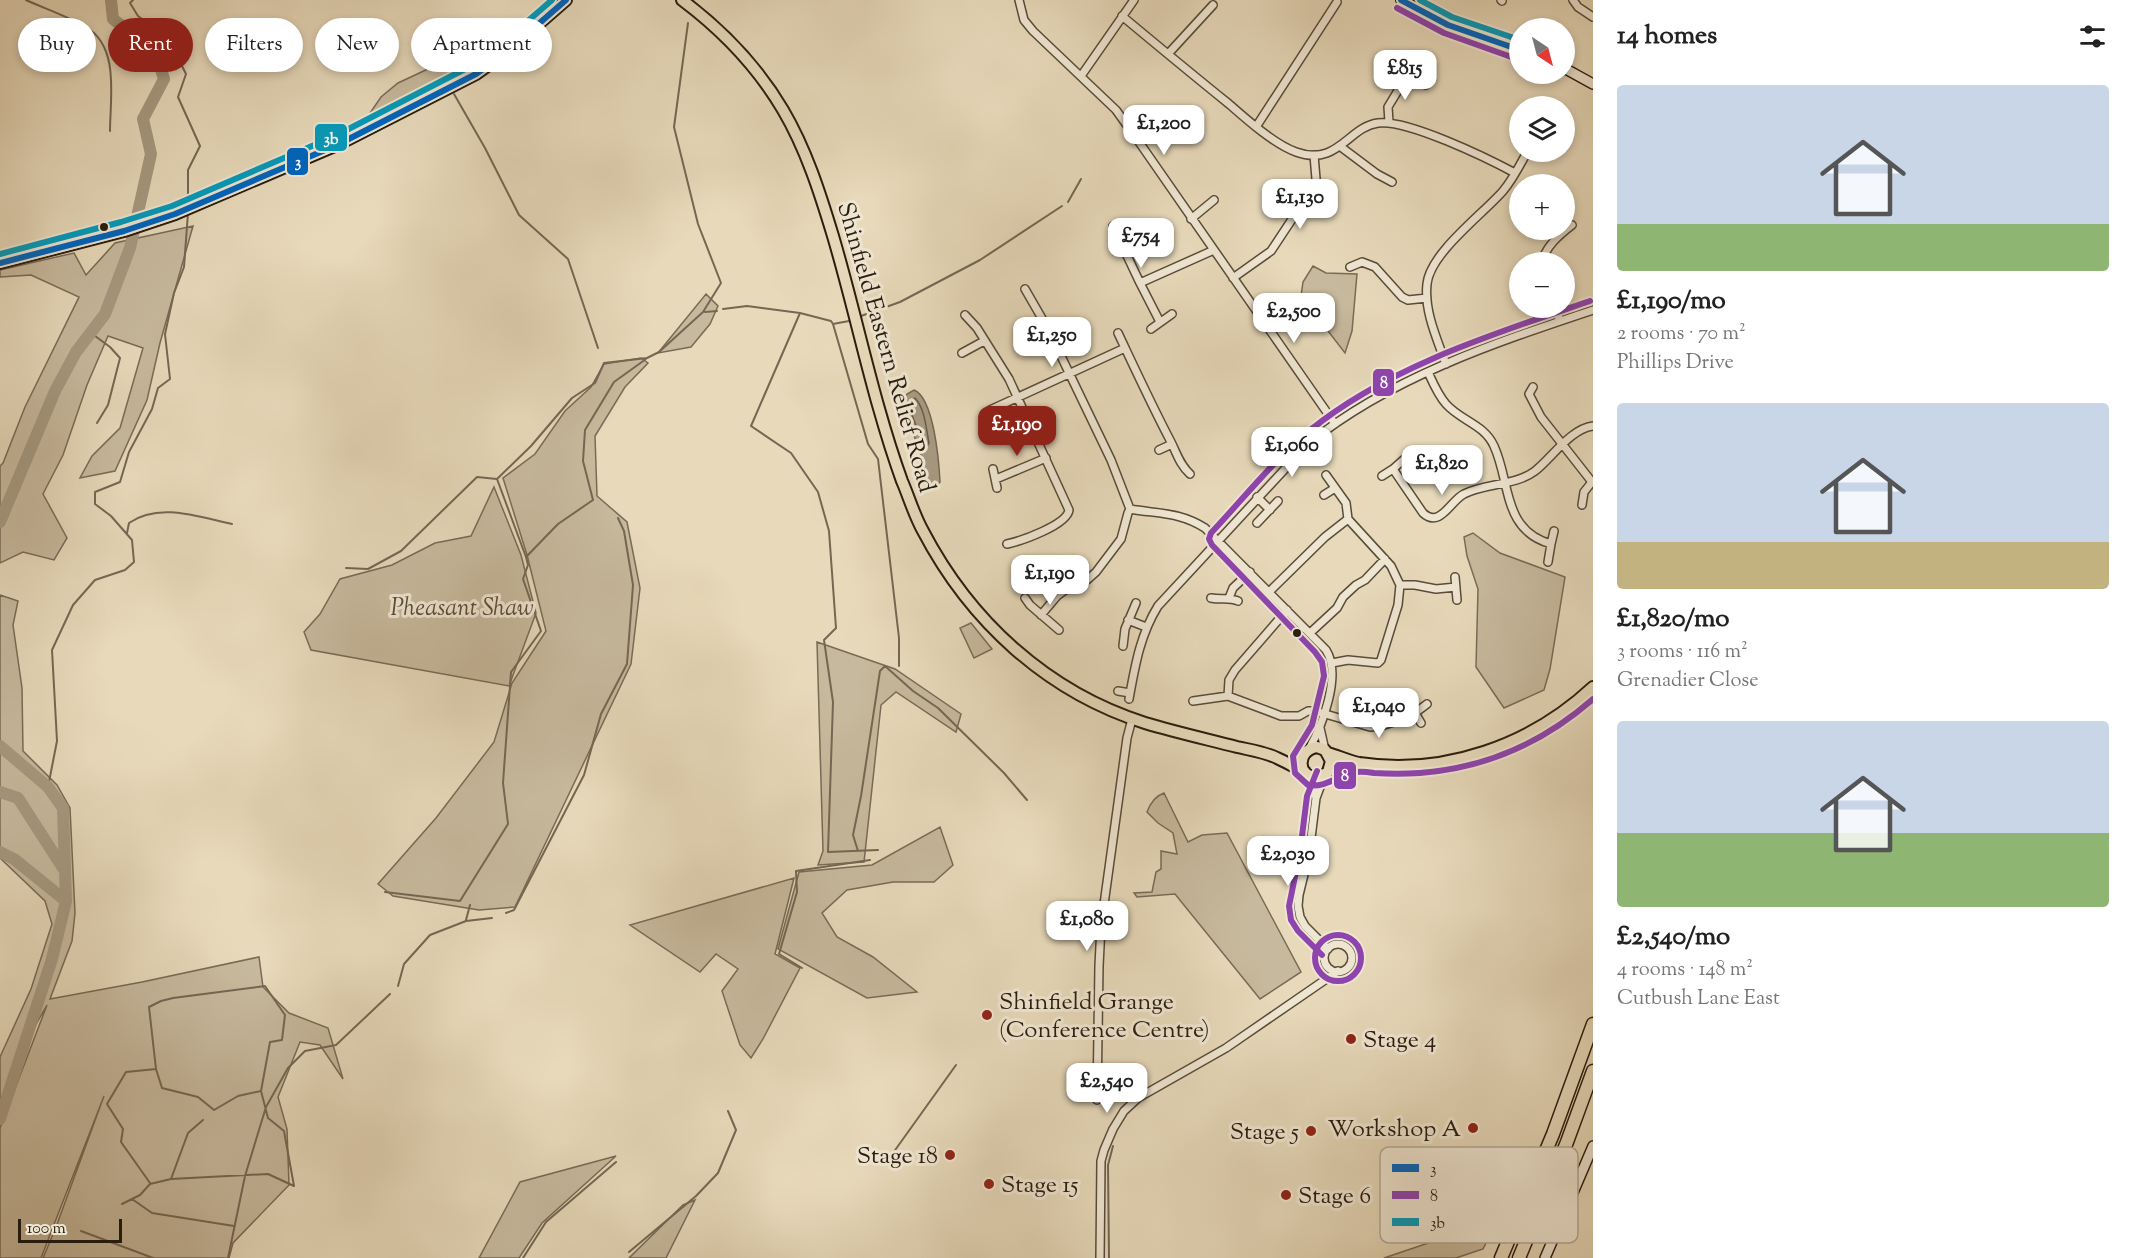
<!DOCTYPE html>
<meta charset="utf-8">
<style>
body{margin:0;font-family:"Sorts Mill Goudy",serif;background:#f2f2f2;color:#222;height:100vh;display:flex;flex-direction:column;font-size:22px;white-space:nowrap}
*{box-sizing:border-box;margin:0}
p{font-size:20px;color:#767676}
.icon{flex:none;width:33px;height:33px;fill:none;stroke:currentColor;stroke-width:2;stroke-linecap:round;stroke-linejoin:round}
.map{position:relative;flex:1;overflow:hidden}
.side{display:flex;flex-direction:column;background:#fff;width:540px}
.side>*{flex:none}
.guide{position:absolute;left:18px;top:18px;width:570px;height:54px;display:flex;gap:12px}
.needle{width:39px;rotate:144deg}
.tools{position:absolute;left:1509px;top:18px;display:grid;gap:12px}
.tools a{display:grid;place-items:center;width:66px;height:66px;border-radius:50%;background:#fff;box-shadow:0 3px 9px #0003;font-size:30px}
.scale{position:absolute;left:18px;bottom:15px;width:104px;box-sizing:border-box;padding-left:6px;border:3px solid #291d0f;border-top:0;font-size:16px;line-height:21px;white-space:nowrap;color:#291d0f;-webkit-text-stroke:4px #efe6d2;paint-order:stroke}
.price{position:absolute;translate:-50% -51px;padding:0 14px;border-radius:12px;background:#fff;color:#222;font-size:20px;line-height:39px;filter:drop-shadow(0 2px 3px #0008)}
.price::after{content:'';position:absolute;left:50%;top:36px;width:18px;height:14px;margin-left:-9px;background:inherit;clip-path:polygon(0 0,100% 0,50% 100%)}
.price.current{background:#8f2418;color:#fff}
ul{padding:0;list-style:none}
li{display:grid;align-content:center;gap:12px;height:318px;padding:0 24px}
li span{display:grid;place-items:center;height:186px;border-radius:6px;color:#555}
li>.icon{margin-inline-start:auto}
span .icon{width:108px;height:108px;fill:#fffc;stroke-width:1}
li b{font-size:26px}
h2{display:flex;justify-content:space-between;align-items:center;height:72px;padding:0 24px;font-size:26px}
.chip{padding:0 21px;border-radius:27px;background:#fff;box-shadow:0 3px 9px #0003;font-size:21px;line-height:54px}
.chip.current{background:#8f2418;color:#fff}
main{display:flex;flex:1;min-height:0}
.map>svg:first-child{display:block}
.green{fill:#c7b99d;stroke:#786b56;stroke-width:1.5}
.water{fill:#a69980;stroke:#746753;stroke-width:1.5}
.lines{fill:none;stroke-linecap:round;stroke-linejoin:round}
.shore{stroke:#685b48;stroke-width:1.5}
.stream{stroke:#746753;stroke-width:2}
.river{stroke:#a69980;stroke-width:12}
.minor-casing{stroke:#584c3a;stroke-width:10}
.secondary-casing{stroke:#291d0f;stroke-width:12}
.primary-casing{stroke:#291d0f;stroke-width:14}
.motorway-casing{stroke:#291d0f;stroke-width:15}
.minor{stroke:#efe6d2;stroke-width:7}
.secondary{stroke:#efe6d2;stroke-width:9}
.primary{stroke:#e7d9ba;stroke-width:10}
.motorway{stroke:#e7d9ba;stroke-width:12}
.bus-1-casing{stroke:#efe6d2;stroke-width:10}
.bus-2-casing{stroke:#efe6d2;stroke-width:10}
.bus-3-casing{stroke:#efe6d2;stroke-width:10}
.bus-1{stroke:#0065bd;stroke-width:6}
.bus-2{stroke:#8e44ad;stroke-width:6}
.bus-3{stroke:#049bbb;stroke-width:6}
.bus-dot{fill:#291d0f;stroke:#efe6d2;stroke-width:2}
.poi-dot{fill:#8f2418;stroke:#efe6d2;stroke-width:2}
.labels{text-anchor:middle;stroke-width:6;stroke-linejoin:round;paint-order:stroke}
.street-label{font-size:24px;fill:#291d0f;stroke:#efe6d2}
.park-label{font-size:24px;font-style:italic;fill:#584c3a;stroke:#efe6d2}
.poi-label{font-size:24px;fill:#291d0f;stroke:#efe6d2;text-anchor:start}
.key{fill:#efe6d2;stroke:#b4aa98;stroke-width:1.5}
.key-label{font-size:16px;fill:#291d0f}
.line-badge{stroke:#efe6d2;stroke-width:2}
.badge-label{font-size:16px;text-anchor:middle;font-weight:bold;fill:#fff}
</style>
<main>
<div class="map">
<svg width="1593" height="1258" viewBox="0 0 1593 1258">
<rect width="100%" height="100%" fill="#e7d9ba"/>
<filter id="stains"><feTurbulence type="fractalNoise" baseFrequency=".00333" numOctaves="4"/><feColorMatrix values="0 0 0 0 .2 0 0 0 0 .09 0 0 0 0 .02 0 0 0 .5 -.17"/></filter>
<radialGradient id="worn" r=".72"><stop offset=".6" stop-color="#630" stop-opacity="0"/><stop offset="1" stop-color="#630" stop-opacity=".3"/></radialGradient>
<path class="green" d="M488,41L495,50L366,119L381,97L398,83Z
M193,226L160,343L147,400L115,471L80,478L92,456L120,428L143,348L108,336L87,385L63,455L43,494L67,538L54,560L23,552L0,563V466L3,463L25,407L79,297L31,275L0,277V270L74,253L86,275L115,243Z
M1313,266L1326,273L1357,274L1352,331L1345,353L1301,296L1303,282Z
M706,294L718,306L710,324L691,347L658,353Z
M641,358L648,363L625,387L595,436L597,496L627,522L640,588L631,664L515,907L479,910L393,896L378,884L436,818L494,742L512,683L546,631L527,555L503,478L535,454L565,411L591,387L604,364Z
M494,487L521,555L536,613L509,686L311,650L304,632L320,614L340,579L392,565L435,543L471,536Z
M1473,533L1500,553L1565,577L1550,669L1544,690L1504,708L1476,667L1478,589L1467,556L1464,537Z
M0,595L18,601L13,625L22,688L23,751L57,785L70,808L75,913L72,941L50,999L142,982L259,957L263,987L289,1013L328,1028L343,1079L320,1045L300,1042L278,1097L287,1129L289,1185L233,1243L229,1258H43L56,1227L104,1096L41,1258H0V1128L47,1005L19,1054L0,1106V1057L31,989L52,924L45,901L0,858Z
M971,623L992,649L974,658L960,628Z
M817,642L895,669L961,714L956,732L896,692L881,705L864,862L818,865L823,851Z
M1164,793L1188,842L1202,835L1227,833L1301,972L1260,999L1175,894L1137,897L1134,893L1152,892L1156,872L1161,869V851L1177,854L1173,833L1158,823L1147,812C1150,804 1155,796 1164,793Z
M940,827L953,865L934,882H893L847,890L822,913L837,937L873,957L917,992L867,998L778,949L799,872L872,865Z
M794,878L775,954L800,968L763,1039L751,1058L740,1045L722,991L738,969L716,954L700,972L630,925Z
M1530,1147L1503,1210L1483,1249L1456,1258H1384L1458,1233L1483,1221Z
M616,1156L542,1223L519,1258H479L520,1182Z
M695,1200L666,1258H629L683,1205Z"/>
<path class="water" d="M914,390C934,398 939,462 940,482L934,489L929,488L922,458L907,416L904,402L907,394Z"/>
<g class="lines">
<path class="shore" d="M915,398C925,409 926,428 929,443L927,446L923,444L912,415L911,402Z"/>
<path class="stream" d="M26,0C46,9 67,16 86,27C120,47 110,98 110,131
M133,0L130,3L138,16L168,38L186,74L178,97L200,146L188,170V204
M454,94L485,148L519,215L568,259L598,348
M1068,202L1081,179
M723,309L747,306L800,313L751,426L791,453L818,492L829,531L836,628L824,640L833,702L828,852L878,850
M705,312L717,311
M800,313L831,321L833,324L849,321
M861,316L900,302L980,260L1062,206
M833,324L868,444L878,459L899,638V666
M91,333L110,347L120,358L108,405L97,423
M127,533L129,523C159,502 199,517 232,524
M526,557L558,524L593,500L583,461L585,430L614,382L646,359
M346,568L368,569L401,551L477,477L497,479L531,446L572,398L595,383L604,363L647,358L659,352L703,312L721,283L698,224L674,127L688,23
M48,787L57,741L52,650L73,605L95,580L125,570L134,562L132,540L111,516L95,504V492L120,482L129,452L152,409L158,388L170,379L165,334L174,293L184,267L188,213
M858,851L853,835L861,796L880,671L885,666L913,691L938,708L1004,773L1027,800
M385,892L460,901L508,824L503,783L511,672L541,631L523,579L528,565L526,557L497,479
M506,913L514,910L584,775L601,714L627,664L633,585L624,531L618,518
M466,920L470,905
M802,968L779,954L797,892L796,871L870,860
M398,986L404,964L430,935L466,921L492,918
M261,1091L238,1096L214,1110L198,1097L162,1088L156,1069L149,1007L161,1001L173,998L265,986L285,1015L282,1040L270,1042L261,1091L268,1118L284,1131L294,1186
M893,1153L956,1065
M171,1179L188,1133L203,1120
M150,1183L121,1142L123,1129L107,1104L126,1072L156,1069
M132,1199L152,1213L234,1226
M122,1204L140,1195L150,1184L171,1179L268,1174L294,1186
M81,1231L153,1258
M629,1252L696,1196L718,1173L736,1130L728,1111
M228,1258L245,1176L266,1107L288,1068L305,1051L336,1045L390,994
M523,1258L546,1222L616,1162
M1109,1258L1108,1165L1113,1146"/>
<path class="river" d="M0,522L55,391L76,352L105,314L130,248L151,154L143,119L164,79L156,53L113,19L111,0
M0,746L48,787L63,808L66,901L52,959L0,1119
M0,792L18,798L63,868
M0,852L14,859L66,901"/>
<g class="minor-casing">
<path id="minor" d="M1019,0L1024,20L1033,31L1116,110L1126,124
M1501,0L1502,1
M1573,0L1578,7L1593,17
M1122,16C1158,46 1193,75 1229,104C1246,119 1274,144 1296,152C1338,167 1348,127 1378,123C1407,119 1487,158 1515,173
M1168,54L1213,5
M1392,62L1408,74
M1081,76L1134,0
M1389,122L1388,107L1408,74L1426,85
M1256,127L1337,2
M1130,129L1335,424
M1341,147L1377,174L1392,182
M1191,219L1214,200
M1113,226L1140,283
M1542,262C1546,246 1559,235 1572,225
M1350,267L1362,262L1375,267L1402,297L1408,300L1427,298
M1233,278L1271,251L1314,186L1316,179L1314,155
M1025,289L1048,329L1111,460L1130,509
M1555,308L1560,321
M965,315L977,328L1009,379L1069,510C1067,525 1021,541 1007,544
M1160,322L1140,283L1214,250
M1151,329L1172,314
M1118,333C1135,369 1152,406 1171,442C1177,454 1180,465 1190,474
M962,353L984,341
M1446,364C1437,339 1424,311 1427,284C1430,253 1483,214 1503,191C1513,179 1520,165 1527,152
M1428,372C1433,383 1438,395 1446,404C1461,421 1484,424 1494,446C1511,483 1502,530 1551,544L1548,562
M1533,387L1529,394L1541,417L1592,482L1584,492L1582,505
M990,410L1125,348
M1159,450L1172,444
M1410,454L1393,469L1423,513C1440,529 1451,500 1464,494C1485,483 1515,486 1535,471C1552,458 1570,429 1593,426
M993,469L997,488
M1326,475L1346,503L1348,519L1391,566L1400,585L1398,605L1381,660L1378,663L1348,660L1332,663
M1382,476L1393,469
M996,479L1046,458
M1324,495L1335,488
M1257,497L1270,510
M1130,509C1159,514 1180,512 1205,528L1326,650C1342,675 1322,726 1309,749
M1257,523L1278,501
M1551,544L1554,531
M1455,577L1457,600
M1400,585H1415L1436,589L1456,587
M1269,592L1325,537L1348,519
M1025,598L1030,605L1059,630
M1211,598C1221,600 1229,597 1238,601
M1229,598L1233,588L1250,572
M1041,615L1057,596L1065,590L1087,580L1096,572L1121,539L1128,513L1130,509
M1128,620L1146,627
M1310,633L1337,608L1343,597L1356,585L1365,580L1385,559
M1123,646L1125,629L1136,603
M1118,691L1130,693
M1228,696L1229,680L1235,670L1287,610
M1129,699C1135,666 1140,635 1158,606L1308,444C1389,378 1494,343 1593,310
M1193,701L1228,696L1281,716H1299L1308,711H1315L1370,727L1381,726L1394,722L1415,713L1427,704
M1415,713L1421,723
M1320,728L1325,750
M1325,774L1316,798L1309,854L1299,895L1298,906L1300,917L1305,926L1328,949
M1308,775L1316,798
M1324 958a14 14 0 1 1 28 0a14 14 0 1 1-28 0Z
M1097,1100L1099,966L1101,926L1127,738L1132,719
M1100,1258L1101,1161L1104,1150L1113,1129L1124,1111L1138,1098L1226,1048L1338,971"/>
</g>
<g class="secondary-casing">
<path id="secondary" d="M1401,0L1448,25L1520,50
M1564,68L1593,84
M1545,1258L1593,1146"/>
</g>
<g class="primary-casing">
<path id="primary" d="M682,0C722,30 757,66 783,110C806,149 820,193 833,236C857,317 873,401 902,481C909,497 914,515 923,531C970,621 1047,692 1145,723C1175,732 1206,739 1237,747C1250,750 1265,752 1277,758C1286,762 1296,768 1305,772
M0,263L124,231L175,214L337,145L476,74L504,54L566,0
M1328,753C1338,756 1349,761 1359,763C1444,776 1531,745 1593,687
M1328,772L1331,761L1325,750L1317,747C1296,750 1297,778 1317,777C1322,777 1325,774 1329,771C1338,767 1348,766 1357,763"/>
</g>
<g class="motorway-casing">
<path id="motorway" d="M1501,1258L1553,1134L1593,1024
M1519,1258L1567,1142L1593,1071"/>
</g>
<use href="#minor" class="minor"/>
<use href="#secondary" class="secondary"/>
<use href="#primary" class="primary"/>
<use href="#motorway" class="motorway"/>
<g class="bus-1-casing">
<path id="bus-1" d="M1401,0L1448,25L1520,50
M0,263L124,231L175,214L337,145L476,74L504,54L566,0"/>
</g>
<g class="bus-2-casing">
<path id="bus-2" d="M1397,8L1444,33L1517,59
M1590,301C1496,333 1387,367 1309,431C1274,460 1243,499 1211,533L1209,539L1212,545L1315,652L1322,662L1324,676L1312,725L1293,756L1295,773L1308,785C1326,788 1339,775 1356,772C1362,771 1368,772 1374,773C1389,774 1405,774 1420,773C1485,768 1544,742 1593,699
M1317,771L1307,796L1300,852L1289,906L1291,920L1298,931L1322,955
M1315 958a23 23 0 1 1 46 0a23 23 0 1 1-46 0Z"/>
</g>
<g class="bus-3-casing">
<path id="bus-3" d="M1420,0L1452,17L1520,40
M0,254L121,222L172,206L333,137L471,66L498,47L552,0"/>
</g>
<use href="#bus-1" class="bus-1"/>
<use href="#bus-2" class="bus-2"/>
<use href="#bus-3" class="bus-3"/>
</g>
<g class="bus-dot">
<circle cx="104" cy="227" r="5"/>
<circle cx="1297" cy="633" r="5"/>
</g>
<g class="poi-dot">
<circle cx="987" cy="1015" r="6"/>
<circle cx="1351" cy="1039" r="6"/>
<circle cx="1473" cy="1128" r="6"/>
<circle cx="1311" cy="1131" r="6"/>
<circle cx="950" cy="1155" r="6"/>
<circle cx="989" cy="1184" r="6"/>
<circle cx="1286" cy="1195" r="6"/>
</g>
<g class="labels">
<g class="street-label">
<text transform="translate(887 347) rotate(74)" y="8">Shinfield Eastern Relief Road</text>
</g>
<g class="park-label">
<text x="462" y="615">Pheasant Shaw</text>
</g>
<g class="poi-label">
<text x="999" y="1009">Shinfield Grange<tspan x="999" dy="28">(Conference Centre)</tspan></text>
<text x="1363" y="1047">Stage 4</text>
<text x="1461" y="1136" text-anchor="end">Workshop A</text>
<text x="1299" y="1139" text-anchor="end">Stage 5</text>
<text x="938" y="1163" text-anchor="end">Stage 18</text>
<text x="1001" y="1192">Stage 15</text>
<text x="1298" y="1203">Stage 6</text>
</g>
</g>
<rect x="1380" y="1147" width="198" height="96" rx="9" class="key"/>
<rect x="1392" y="1164" width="27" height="8" fill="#0065bd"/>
<rect x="1392" y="1191" width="27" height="8" fill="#8e44ad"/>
<rect x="1392" y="1218" width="27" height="8" fill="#049bbb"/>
<g class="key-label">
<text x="1430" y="1174">3</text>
<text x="1430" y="1201">8</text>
<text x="1430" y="1228">3b</text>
</g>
<g class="line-badge">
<rect x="314" y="123" width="34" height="29" rx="6" fill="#049bbb"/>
<rect x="286" y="147" width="23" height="29" rx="6" fill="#0065bd"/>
<rect x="1372" y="368" width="23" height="29" rx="6" fill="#8e44ad"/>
<rect x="1333" y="761" width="24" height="29" rx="6" fill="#8e44ad"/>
</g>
<g class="badge-label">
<text x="331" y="144">3b</text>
<text x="298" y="167">3</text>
<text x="1384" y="388">8</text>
<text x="1345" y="781">8</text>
</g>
<rect width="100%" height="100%" filter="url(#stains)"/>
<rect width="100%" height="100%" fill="url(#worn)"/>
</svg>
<div class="tools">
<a><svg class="needle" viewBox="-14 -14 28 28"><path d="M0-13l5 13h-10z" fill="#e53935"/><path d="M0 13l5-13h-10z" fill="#767676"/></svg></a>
<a><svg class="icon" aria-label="layers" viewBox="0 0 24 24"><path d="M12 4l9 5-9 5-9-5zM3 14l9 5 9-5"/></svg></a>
<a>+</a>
<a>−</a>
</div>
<div class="scale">100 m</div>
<b class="price" style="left:1405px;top:101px">£815</b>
<b class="price" style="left:1164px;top:156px">£1,200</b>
<b class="price" style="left:1300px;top:230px">£1,130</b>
<b class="price" style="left:1141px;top:269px">£754</b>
<b class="price" style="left:1294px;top:344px">£2,500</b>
<b class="price" style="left:1052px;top:368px">£1,250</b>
<b class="price current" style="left:1017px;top:457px">£1,190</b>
<b class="price" style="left:1292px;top:478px">£1,060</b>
<b class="price" style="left:1442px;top:496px">£1,820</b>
<b class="price" style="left:1050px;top:606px">£1,190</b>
<b class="price" style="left:1379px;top:739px">£1,040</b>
<b class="price" style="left:1288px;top:887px">£2,030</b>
<b class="price" style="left:1087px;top:952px">£1,080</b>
<b class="price" style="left:1107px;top:1114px">£2,540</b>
<div class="guide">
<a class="chip">Buy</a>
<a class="chip current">Rent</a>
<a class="chip">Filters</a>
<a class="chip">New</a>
<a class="chip">Apartment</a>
</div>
</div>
<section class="side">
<h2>14 homes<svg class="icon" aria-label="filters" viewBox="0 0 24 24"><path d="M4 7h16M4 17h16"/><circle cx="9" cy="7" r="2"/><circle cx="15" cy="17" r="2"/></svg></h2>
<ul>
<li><span style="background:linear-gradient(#c9d6e8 75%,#8fb573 0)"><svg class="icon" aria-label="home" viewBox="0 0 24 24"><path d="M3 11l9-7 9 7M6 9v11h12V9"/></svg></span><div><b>£1,190/mo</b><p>2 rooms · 70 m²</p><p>Phillips Drive</p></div></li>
<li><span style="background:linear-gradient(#c9d6e8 75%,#c2b280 0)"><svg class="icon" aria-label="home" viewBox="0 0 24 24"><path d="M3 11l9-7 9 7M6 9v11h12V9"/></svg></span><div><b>£1,820/mo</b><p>3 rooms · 116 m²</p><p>Grenadier Close</p></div></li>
<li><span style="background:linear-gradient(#c9d6e8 60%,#8fb573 0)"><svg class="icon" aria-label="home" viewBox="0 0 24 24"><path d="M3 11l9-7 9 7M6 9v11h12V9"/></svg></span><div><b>£2,540/mo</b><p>4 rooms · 148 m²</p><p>Cutbush Lane East</p></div></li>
</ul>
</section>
</main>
